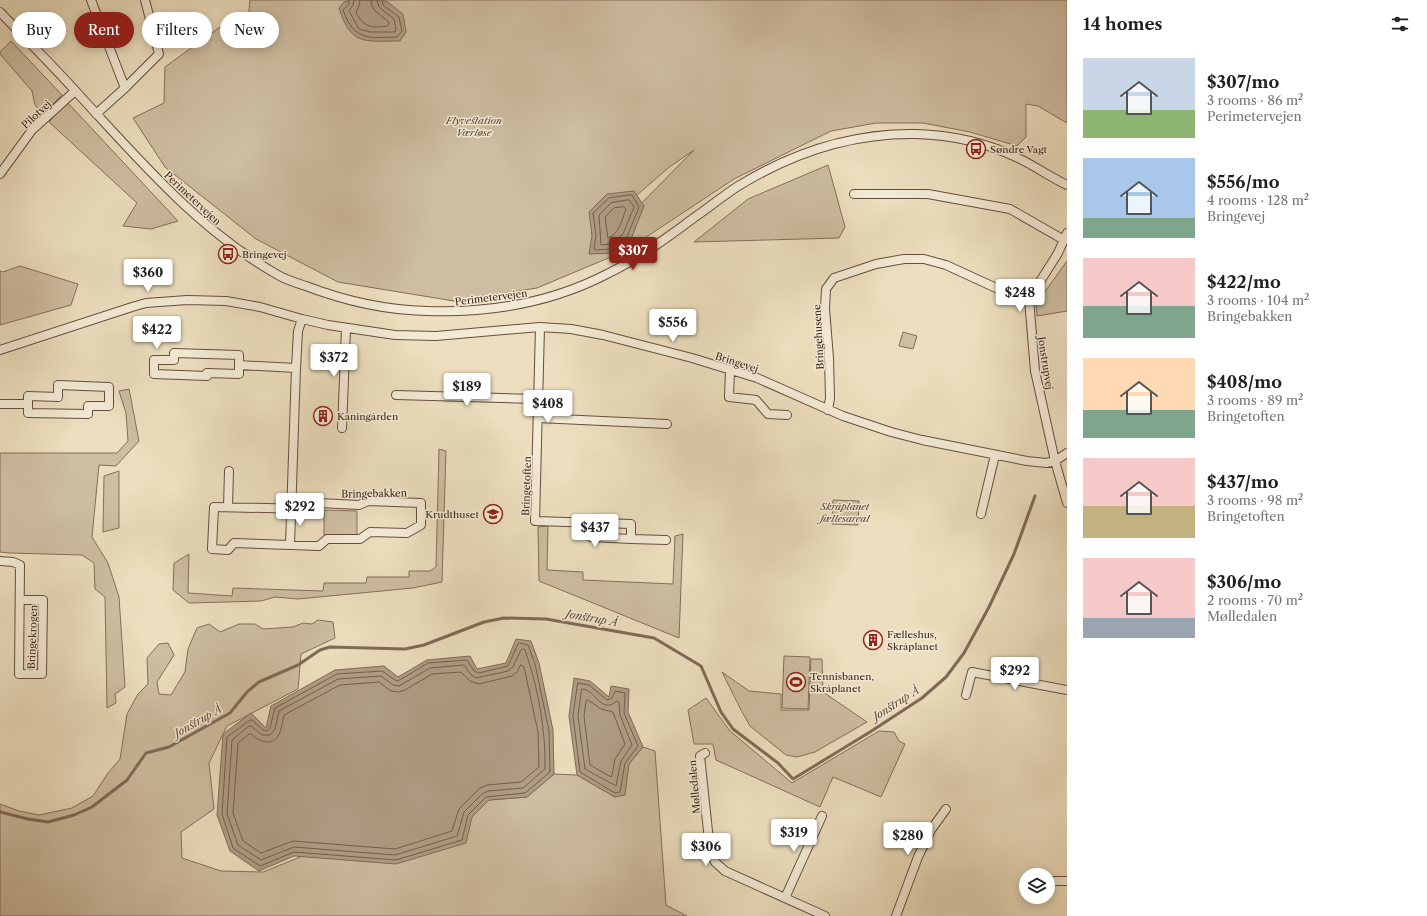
<!DOCTYPE html>
<meta charset="utf-8">
<style>
body{margin:0;font-family:"Libre Caslon Text",serif;background:#f2f2f2;color:#202124;height:100vh;display:flex;flex-direction:column;font-size:15px;white-space:nowrap}
*{box-sizing:border-box;margin:0}
p{font-size:13px;color:#757577}
.icon{flex:none;width:22px;height:22px;fill:none;stroke:currentColor;stroke-width:2;stroke-linecap:round;stroke-linejoin:round}
.map{position:relative;flex:1;overflow:hidden}
.sheet{display:flex;flex-direction:column;background:#fff;width:360px}
.sheet>*{flex:none}
.guide{position:absolute;left:12px;top:12px;width:380px;height:36px;display:flex;gap:8px}
.fabs{position:absolute;left:1019px;top:868px;display:grid;gap:8px}
.fabs a{display:grid;place-items:center;width:36px;height:36px;border-radius:50%;background:#fff;box-shadow:0 2px 10px #0003;font-size:20px}
.price{position:absolute;translate:-50% -34px;padding:0 9px;border-radius:4px;background:#fff;color:#222;font-size:13px;line-height:26px;filter:drop-shadow(0 1px 2px #0008)}
.price::after{content:'';position:absolute;left:50%;top:24px;width:12px;height:9px;margin-left:-6px;background:inherit;clip-path:polygon(0 0,100% 0,50% 100%)}
.price.selected{background:#8f2418;color:#fff}
ul{padding:0;list-style:none}
li{display:flex;align-items:center;gap:12px;height:100px;padding:0 16px}
li span{display:grid;place-items:center;flex:none;width:112px;height:80px;border-radius:0px;color:#555}
li>.icon{margin-inline-start:auto}
span .icon{width:48px;height:48px;fill:#fffc;stroke-width:1}
li b{font-size:17px}
h2{display:flex;justify-content:space-between;align-items:center;height:48px;padding:0 16px;font-size:17px}
.pill{padding:0 14px;border-radius:18px;background:#fff;box-shadow:0 2px 10px #0003;font-size:14px;line-height:36px}
.pill.selected{background:#8f2418;color:#fff}
main{display:flex;flex:1;min-height:0}
.map>svg:first-child{display:block}
.green{fill:#cebda1;stroke:#846e5a;fill-rule:evenodd}
.water{fill:#af9d84;stroke:#806a56}
.lines{fill:none;stroke-linecap:round;stroke-linejoin:round}
.shore{stroke:#745e4b;stroke-width:1}
.stream{stroke:#806a56;stroke-width:3}
.street-casing{stroke:#664e3d;stroke-width:10}
.street{stroke:#f3ead5;stroke-width:8}
.labels{text-anchor:middle;stroke-width:3;stroke-linejoin:round;paint-order:stroke}
.street-label{font-size:10px;fill:#391e12;stroke:#f3ead5}
.park-label{font-size:10px;font-style:italic;fill:#5e4636;stroke:#f3ead5}
.poi-label{font-size:10px;fill:#391e12;stroke:#f3ead5;text-anchor:start}
.water-label{font-size:11px;font-style:italic;fill:#624a3a;stroke:#f3ead5}
</style>
<main>
<div class="map">
<svg width="1067" height="916" viewBox="0 0 1067 916">
<rect width="100%" height="100%" fill="#ecdebe"/>
<filter id="stains"><feTurbulence type="fractalNoise" baseFrequency=".005" numOctaves="4"/><feColorMatrix values="0 0 0 0 .2 0 0 0 0 .09 0 0 0 0 .02 0 0 0 .5 -.17"/></filter>
<radialGradient id="worn" r=".72"><stop offset=".6" stop-color="#630" stop-opacity="0"/><stop offset="1" stop-color="#630" stop-opacity=".3"/></radialGradient>
<path class="green" d="M250,0H1067V123L1038,106L1026,104V137L1017,146L970,132L923,123H876L831,131L734,179L625,251L537,288L454,301L338,282L256,239L165,167L133,118L164,103L165,67L220,27L231,33L248,22ZM694,150L621,224L605,223L668,168Z
M11,41L62,95L43,114L35,105L32,91L0,54V52Z
M67,102L178,221L151,229L123,226L137,203L49,122Z
M828,165L845,227L839,238L694,242L748,199Z
M1067,261V311L1037,316L1036,304Z
M20,266L78,284L71,305L0,325V271L3,272Z
M903,332L917,336L913,349L899,346Z
M129,389L139,441L116,466L99,465L92,537L108,563L119,597L125,687L115,694L116,703L107,708L105,597L95,589L94,563L82,555L9,553L0,552V453H117L128,441L126,413L119,391Z
M439,449L446,451L442,582L413,588L298,599L275,597L261,601L189,603L173,590L174,563L189,554L188,593L232,596L233,588L323,591L324,583H366L367,577H409V571H430L436,567Z
M119,471V528L103,532L104,476Z
M833,500L859,501L858,525L832,524Z
M324,510L357,511V536L324,535Z
M548,526L547,570L583,572V580L673,584L675,536L683,534L679,638L539,581L538,527Z
M594,530H613V538L594,539Z
M318,620L333,622L335,638L301,654L298,689L227,726L209,763L214,809L181,832L182,858L221,871L263,872L315,851L480,809L489,800L527,797L554,774L577,775L615,797L629,764L643,747L655,751L666,905L687,916H0V804L19,811L39,815L72,808L93,796L108,773L120,759L127,714L138,694L148,684L147,658L159,644L168,643L174,655L157,682L159,694L171,695L185,672L188,649L197,628L209,624L220,632L239,624H255L263,629L293,627L303,623L312,624Z
M784,656L810,657L808,709L782,708Z
M811,659H822L823,692L867,722L815,752L797,757L786,755L750,726L741,710L722,672L749,691L781,694V710H809Z
M706,698L730,731L792,783L879,731L894,732L899,741L905,744L881,797L833,777L820,807L716,760L713,744H694L688,710Z"/>
<path class="water" d="M351,0L386,1L403,14L406,32L400,41C364,41 351,46 339,8L344,2Z
M634,191L644,206L631,239L616,253L589,254L592,236L589,212L607,194Z
M516,639L531,641L539,663L553,730L554,774L527,797L489,800L472,817L466,843L396,864L294,856L259,871L230,851L217,815L223,734L251,713L266,728L271,706L335,670L384,666L398,677L427,660L470,656L477,669L506,663Z
M574,678L590,681L609,697L611,686L629,689L628,712L643,747L629,764L625,795L615,797L577,775L569,716Z"/>
<g class="lines">
<path class="shore" d="M349,0V4L343,10C354,41 369,38 397,37L402,31L399,17L383,5L382,0
M354,0L353,5L349,11L359,29L370,32H395L396,29L394,19L379,7L377,0
M360,0L359,6L356,13C365,28 371,28 388,26L389,22L375,11L372,6L371,0
M632,195L639,207L627,237L614,249L595,250L594,248L596,236L593,213L609,198Z
M629,200L634,207L623,234L612,244L601,245L599,215L611,203Z
M624,207L626,209C622,220 619,234 608,238L605,217L614,208Z
M520,643L528,645L535,664L549,731L550,772L525,793L486,797L468,815L462,840L396,860L294,852L260,866L233,848L222,814L227,737L250,720H252L263,730L267,731L270,728L275,708L337,674L382,671L395,680L398,681L428,663L467,660L474,671L479,673L508,666L518,644Z
M523,649L525,650C538,687 546,731 545,769L523,788L488,791L482,794L464,812L457,836L395,855L294,847L261,860L238,845L227,814L232,740L249,726H251L262,735H270L275,729L279,711L338,679L381,676L393,685L399,686L430,668L464,665L471,675L476,678L508,671L513,667L521,650Z
M521,665L524,667L538,732L539,767L521,782L487,785L480,788L459,809L452,831L395,849L293,841L261,853L243,841L233,813L238,743L249,734H251C260,743 275,747 280,732C282,726 283,720 284,715L340,685L379,682L391,691L399,692L405,690L432,674L461,672L470,681L479,684L512,676L517,672Z
M578,683L589,685L607,700L612,698L615,691L625,693L624,713L638,746L625,763L620,792L615,793L580,772L573,716Z
M582,689C596,689 600,715 617,701L619,702L620,715L632,745L621,761L616,786L585,769L578,716Z
M588,700L601,709L613,712L625,744L615,759L612,775L611,777L590,765L584,716L586,701Z"/>
<path class="stream" d="M0,812L28,819L48,822L74,815L92,807L127,780L146,753L169,747L230,713L247,692L259,682L298,665L320,650L330,647L405,649L424,645L484,622L504,618L546,619L654,638L701,666L721,712L733,729L778,763L793,779L870,732L922,698L946,677L964,653L989,607L1014,554L1035,496"/>
<g class="street-casing">
<path id="street" d="M91,0L125,88
M0,12C27,40 55,68 81,97C141,162 200,231 278,275C286,280 297,283 306,286C345,301 385,310 427,311C489,313 551,303 607,274C638,259 667,238 695,217C710,207 725,194 740,185C794,152 853,133 916,134C951,135 987,143 1018,158C1035,166 1050,177 1067,185
M96,114L125,88L159,54L145,0
M0,174L32,130L75,91
M854,194H928L1010,209L1064,240
M1067,233L1058,253L1029,299L1035,371L1055,461L1067,503
M540,327L535,521L631,524V539L666,540
M0,350L132,307L146,303L187,300L226,301L260,307L302,319L328,325L395,335L436,336L540,327L571,329L603,335L692,358L757,378L843,416L891,432L922,440L1027,461L1046,463L1055,461L1067,453
M239,365V374L207,373V376L154,374V360H174V353L239,355V365L296,368
M730,370L729,397L756,400L768,414L787,415
M58,385L109,387V406H88V414L28,413V396L58,397Z
M396,395L538,399
M0,404H28
M828,410L830,398L829,358L825,309L826,289L834,278L876,264L904,259H924L946,265L1007,293L1029,299
M538,418L667,424
M342,428L346,328
M368,501L421,503V525L407,533L370,532L360,539H327L319,546L234,543L228,550L212,549L214,507L310,509L319,503L359,505Z
M228,507L229,471
M981,514L995,455
M592,523L591,537L631,539
M290,545L296,368L298,331L302,319
M0,561L13,562L20,565L19,674H42L43,600H20
M966,695L972,672L1067,690
M705,753L700,756L710,850L715,862L725,871L825,916
M1048,881H1067
M785,898L822,816
M896,916L918,857L931,830L946,809"/>
</g>
<use href="#street" class="street"/>
</g>
<defs>
<g id="bus-ring" transform="scale(1)"><circle r="9.5" fill="#f3ead5" stroke="#8f2418" stroke-width="1.5"/><path d="M-5-6H5V4H4V6H2V4H-2V6H-4V4H-5ZM-3.5-4V0h7V-4ZM-3.5 1.2v1.5H-2V1.2ZM2 1.2v1.5H3.5V1.2Z" fill="#8f2418"/></g>
<g id="building-ring" transform="scale(1)"><circle r="9.5" fill="#f3ead5" stroke="#8f2418" stroke-width="1.5"/><path d="M-4-6H4V6H1V3H-1V6H-4ZM-2.5-4.3h1.7v1.8h-1.7ZM.8-4.3h1.7v1.8H.8ZM-2.5-1h1.7V.8h-1.7ZM.8-1h1.7V.8H.8Z" fill="#8f2418"/></g>
<g id="school-ring" transform="scale(1)"><circle r="9.5" fill="#f3ead5" stroke="#8f2418" stroke-width="1.5"/><path d="M0-5L7-2L0 1L-7-2ZM-4 1L0 2.5L4 1V4Q0 6-4 4Z" fill="#8f2418"/></g>
<g id="stadium-ring" transform="scale(1)"><circle r="9.5" fill="#f3ead5" stroke="#8f2418" stroke-width="1.5"/><path d="M0-5a6.5 5 0 1 0 0 10a6.5 5 0 1 0 0-10ZM-3.5-1.8h7v3.6h-7Z" fill="#8f2418"/></g>
</defs>
<g fill-rule="evenodd">
<use href="#bus-ring" x="976" y="149"/>
<use href="#bus-ring" x="228" y="254"/>
<use href="#building-ring" x="323" y="416"/>
<use href="#school-ring" x="493" y="514"/>
<use href="#building-ring" x="873" y="640"/>
<use href="#stadium-ring" x="796" y="682"/>
</g>
<g class="labels">
<g class="street-label">
<text transform="translate(36 114) rotate(-43)" y="4">Pilotvej</text>
<text transform="translate(193 198) rotate(43)" y="4">Perimetervejen</text>
<text transform="translate(491 297) rotate(-7)" y="4">Perimetervejen</text>
<text transform="translate(818 337) rotate(-93)" y="4">Bringehusene</text>
<text transform="translate(737 362) rotate(18)" y="4">Bringevej</text>
<text transform="translate(1046 363) rotate(81)" y="4">Jonstrupvej</text>
<text transform="translate(526 486) rotate(-88)" y="4">Bringetoften</text>
<text transform="translate(374 493) rotate(-1)" y="4">Bringebakken</text>
<text transform="translate(32 637) rotate(-88)" y="4">Bringekrogen</text>
<text transform="translate(694 787) rotate(-95)" y="4">Mølledalen</text>
</g>
<g class="park-label">
<text x="474" y="124">Flyvestation<tspan x="474" dy="12">Værløse</tspan></text>
<text x="845" y="510">Skråplanet<tspan x="845" dy="12">fællesareal</tspan></text>
</g>
<g class="poi-label">
<text x="990" y="153">Søndre Vagt</text>
<text x="242" y="258">Bringevej</text>
<text x="337" y="420">Kaningården</text>
<text x="479" y="518" text-anchor="end">Krudthuset</text>
<text x="887" y="638">Fælleshus,<tspan x="887" dy="12">Skråplanet</tspan></text>
<text x="810" y="680">Tennisbanen,<tspan x="810" dy="12">Skråplanet</tspan></text>
</g>
<g class="water-label">
<text transform="translate(592 618) rotate(10)" y="4">Jonstrup Å</text>
<text transform="translate(896 703) rotate(-33)" y="4">Jonstrup Å</text>
<text transform="translate(198 721) rotate(-30)" y="4">Jonstrup Å</text>
</g>
</g>
<rect width="100%" height="100%" filter="url(#stains)"/>
<rect width="100%" height="100%" fill="url(#worn)"/>
</svg>
<div class="fabs">
<a><svg class="icon" aria-label="layers" viewBox="0 0 24 24"><path d="M12 4l9 5-9 5-9-5zM3 14l9 5 9-5"/></svg></a>
</div>
<b class="price selected" style="left:633px;top:271px">$307</b>
<b class="price" style="left:148px;top:293px">$360</b>
<b class="price" style="left:1020px;top:313px">$248</b>
<b class="price" style="left:673px;top:343px">$556</b>
<b class="price" style="left:157px;top:350px">$422</b>
<b class="price" style="left:334px;top:378px">$372</b>
<b class="price" style="left:467px;top:407px">$189</b>
<b class="price" style="left:548px;top:424px">$408</b>
<b class="price" style="left:300px;top:527px">$292</b>
<b class="price" style="left:595px;top:548px">$437</b>
<b class="price" style="left:1015px;top:691px">$292</b>
<b class="price" style="left:794px;top:853px">$319</b>
<b class="price" style="left:908px;top:856px">$280</b>
<b class="price" style="left:706px;top:867px">$306</b>
<div class="guide">
<a class="pill">Buy</a>
<a class="pill selected">Rent</a>
<a class="pill">Filters</a>
<a class="pill">New</a>
</div>
</div>
<section class="sheet">
<h2>14 homes<svg class="icon" aria-label="filters" viewBox="0 0 24 24"><path d="M4 7h16M4 17h16"/><circle cx="9" cy="7" r="2"/><circle cx="15" cy="17" r="2"/></svg></h2>
<ul>
<li><span style="background:linear-gradient(#c9d6e8 65%,#8fb573 0)"><svg class="icon" aria-label="home" viewBox="0 0 24 24"><path d="M3 11l9-7 9 7M6 9v11h12V9"/></svg></span><div><b>$307/mo</b><p>3 rooms · 86 m²</p><p>Perimetervejen</p></div></li>
<li><span style="background:linear-gradient(#a9c7e8 75%,#7fa58c 0)"><svg class="icon" aria-label="home" viewBox="0 0 24 24"><path d="M3 11l9-7 9 7M6 9v11h12V9"/></svg></span><div><b>$556/mo</b><p>4 rooms · 128 m²</p><p>Bringevej</p></div></li>
<li><span style="background:linear-gradient(#f6c9c9 60%,#7fa58c 0)"><svg class="icon" aria-label="home" viewBox="0 0 24 24"><path d="M3 11l9-7 9 7M6 9v11h12V9"/></svg></span><div><b>$422/mo</b><p>3 rooms · 104 m²</p><p>Bringebakken</p></div></li>
<li><span style="background:linear-gradient(#ffd9b3 65%,#7fa58c 0)"><svg class="icon" aria-label="home" viewBox="0 0 24 24"><path d="M3 11l9-7 9 7M6 9v11h12V9"/></svg></span><div><b>$408/mo</b><p>3 rooms · 89 m²</p><p>Bringetoften</p></div></li>
<li><span style="background:linear-gradient(#f6c9c9 60%,#c2b280 0)"><svg class="icon" aria-label="home" viewBox="0 0 24 24"><path d="M3 11l9-7 9 7M6 9v11h12V9"/></svg></span><div><b>$437/mo</b><p>3 rooms · 98 m²</p><p>Bringetoften</p></div></li>
<li><span style="background:linear-gradient(#f6c9c9 75%,#9aa5b1 0)"><svg class="icon" aria-label="home" viewBox="0 0 24 24"><path d="M3 11l9-7 9 7M6 9v11h12V9"/></svg></span><div><b>$306/mo</b><p>2 rooms · 70 m²</p><p>Mølledalen</p></div></li>
</ul>
</section>
</main>
